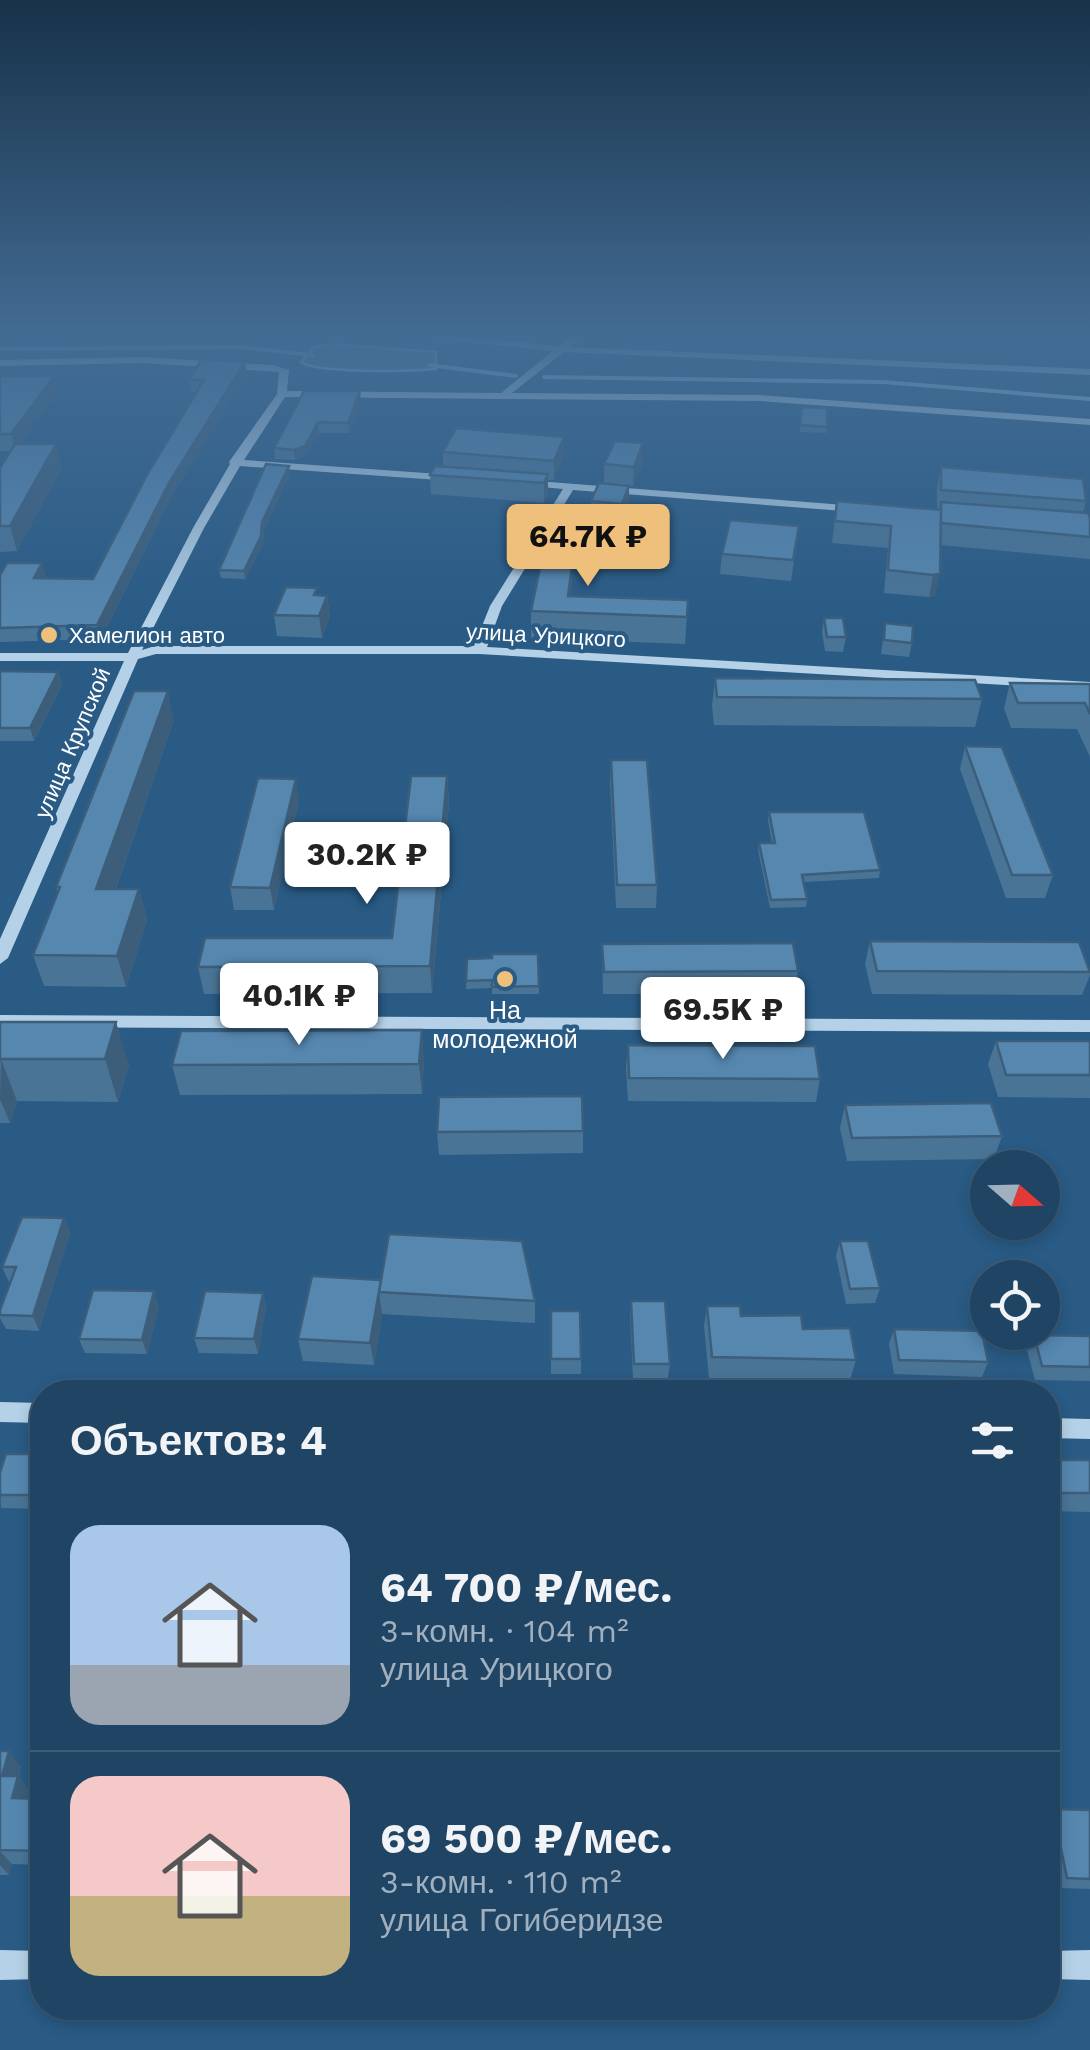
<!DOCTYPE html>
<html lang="ru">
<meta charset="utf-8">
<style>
body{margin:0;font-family:"Work Sans",sans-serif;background:#274b6a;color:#f1f3f6;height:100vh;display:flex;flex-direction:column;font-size:38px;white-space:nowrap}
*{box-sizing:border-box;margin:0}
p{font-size:32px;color:#a1b0bf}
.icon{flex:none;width:55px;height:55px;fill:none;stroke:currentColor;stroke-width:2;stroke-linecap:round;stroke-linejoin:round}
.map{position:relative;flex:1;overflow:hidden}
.panel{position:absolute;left:30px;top:1380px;width:1030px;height:640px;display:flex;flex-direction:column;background:#1f4464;border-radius:40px;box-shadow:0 5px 15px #0003,0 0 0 2px #3c5c78}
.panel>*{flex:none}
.needle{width:65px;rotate:110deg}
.fabs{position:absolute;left:970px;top:1150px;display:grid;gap:20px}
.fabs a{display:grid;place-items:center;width:90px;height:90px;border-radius:50%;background:#1f4464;box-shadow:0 5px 15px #0003,0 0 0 2px #3c5c78;font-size:50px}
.price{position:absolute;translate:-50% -85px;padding:0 22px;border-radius:10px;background:#fff;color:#222;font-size:32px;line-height:65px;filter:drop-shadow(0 2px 5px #0008)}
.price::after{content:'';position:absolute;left:50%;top:60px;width:30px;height:22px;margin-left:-15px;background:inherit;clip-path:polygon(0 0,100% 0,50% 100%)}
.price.current{background:#eec07b;color:#111}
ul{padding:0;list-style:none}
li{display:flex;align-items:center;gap:30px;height:250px;padding:0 40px}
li+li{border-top:2px solid #3c5c78}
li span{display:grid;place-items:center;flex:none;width:280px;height:200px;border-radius:30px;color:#555}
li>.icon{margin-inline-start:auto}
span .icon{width:120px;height:120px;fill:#fffc;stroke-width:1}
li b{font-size:42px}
h2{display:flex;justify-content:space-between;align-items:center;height:120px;padding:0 40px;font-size:42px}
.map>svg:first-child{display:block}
.water{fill:#5d7f9c;stroke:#a9cde8;stroke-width:2.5}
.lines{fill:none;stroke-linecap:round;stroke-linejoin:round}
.stream{stroke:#a9cde8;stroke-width:4}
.minor{fill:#b4d1e7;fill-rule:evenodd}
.wall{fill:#4a7496}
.shaded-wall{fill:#3c5e7a}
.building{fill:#5687af;stroke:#3c5e7a;stroke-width:2.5}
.poi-dot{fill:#eec07b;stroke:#295b85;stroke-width:4}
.labels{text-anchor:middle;stroke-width:8;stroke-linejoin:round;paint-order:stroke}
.far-poi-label{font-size:22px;fill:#fff;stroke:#295b85;text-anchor:start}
.far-street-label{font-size:22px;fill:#fff;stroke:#295b85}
.poi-label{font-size:25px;fill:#fff;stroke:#295b85}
</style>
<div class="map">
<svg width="1090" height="2050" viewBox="0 0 1090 2050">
<rect width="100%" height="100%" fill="#295b85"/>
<path class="water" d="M331,344L436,352V369C416,371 316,374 301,362L314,347Z"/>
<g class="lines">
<path class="stream" d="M0,349L241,347L313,355
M429,365L516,376
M544,377L883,382L1090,399"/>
<path class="minor" d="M410,336H447L560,346L572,336H582L570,347L1090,369V375L564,352L512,393L760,395L1090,419V425L760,401L285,397L244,460L453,475L458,478L453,481L240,466L204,528L142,650L155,646H474L490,606L563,489L520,485V481L524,480L857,506L863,509L857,512L573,490L502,606L487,647L1090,682V690L479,654H156L138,659L8,958L0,964V939L124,661H0V653H128L193,528L230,464L229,462L277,394L279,372L143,363L0,366V360L143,357L273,365L289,370L287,391L501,393L553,351Z
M0,1015L1090,1020V1032L0,1027Z
M0,1402L42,1403V1423L0,1422Z
M1048,1418L1090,1419V1439L1048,1438Z
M0,1950L42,1951V1979L0,1980Z
M1090,1950V1980L1048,1979V1951Z"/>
</g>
<path class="wall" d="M245,362L247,374L173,494L101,639L0,642V575L42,563L45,578L93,579L197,392H191L189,380Z
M0,376L57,392L21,444L62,467L17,551L0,552V468L10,451H0Z
M304,391L361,401L349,433H319L306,456L295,460L275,459L274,448Z
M802,407L827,408L826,433L800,432Z
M564,437L563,456L554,480H548V494L544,503L431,494L430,475L443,466V452Z
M643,462L633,486H629V499L622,517L591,514V501L604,484V464Z
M941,467L1086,501L1083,512L1090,537V559L940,545L935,595L929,597L884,593L888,548L832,543L837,501L937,509V487Z
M290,474L264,530L263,544L245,579L221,578L219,570Z
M799,526L791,581L720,574L722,554Z
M572,558L571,596L688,600L685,644L531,638V611Z
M318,595L327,596L330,617L322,638L277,636L274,615Z
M824,618L846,637L843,652L825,651L822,632Z
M885,623L912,643L909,657L881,654Z
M0,671L58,672L62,685L34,741H0Z
M715,678L982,699L975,727L714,725L712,706Z
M1010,683L1090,684V757L1077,729L1011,728L1004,708Z
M174,720L116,889H139L147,920L126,987L44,986L33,955L58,893L56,887Z
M965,746L1053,875L1045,898H1006L960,769Z
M611,760L657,885L656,908H616L610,782Z
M447,776L449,802L432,993L204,994L198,967L392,938Z
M299,801L274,910H234L230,887Z
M769,812L880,870L879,878L804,882L807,899L806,907L770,908L758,850L759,843H772L768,820Z
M870,941L1090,972V975L1082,995L872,994L865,964Z
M602,944L798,971L794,994H603Z
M538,954L539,994H492V988L466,989L467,959L492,958Z
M0,1022L129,1065L118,1102L17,1101L10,1123H0Z
M996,1041H1090V1098L998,1097L988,1064Z
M628,1045L820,1079L816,1102L628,1101L626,1068Z
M424,1060L422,1094L180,1095L172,1065Z
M845,1105L1002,1136L994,1159L847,1161L840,1128Z
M583,1131V1153L439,1155L437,1132Z
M64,1218L70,1233L39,1331L6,1329L0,1318V1310L11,1282H9L2,1267Z
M840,1241L880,1288L875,1303L846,1304L836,1256Z
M312,1276L535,1301V1323L382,1314L374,1365L303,1361L298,1339Z
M263,1293L266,1307L258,1354L199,1353L194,1338Z
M631,1301L670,1364L668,1378H633L630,1316Z
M159,1306L147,1354L85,1353L79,1339Z
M707,1306L741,1316L803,1329L856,1360L850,1380L709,1378L704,1326Z
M551,1311L581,1359V1374H551Z
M894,1329L988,1362L982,1377L894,1374L889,1344Z
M1034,1335L1090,1336V1381L1035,1380L1027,1350Z
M42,1454V1509L1,1508L0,1472Z
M1056,1460H1090V1512L1048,1511V1474Z
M0,1751L21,1767L19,1777L30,1792L28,1799H42V1865L12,1864L9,1875H0Z
M1053,1809L1090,1810V1889L1058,1888L1048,1835V1816Z"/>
<path class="shaded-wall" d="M245,362L247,374L173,494L101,639L97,625L170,481Z
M54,376L57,392L16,451L11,434Z
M360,391L361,401L349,433L348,423Z
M318,422L319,433L306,456L295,460L294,450Z
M564,437L563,456L554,480V461Z
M643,443V462L633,486L634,467Z
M56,444L62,467L17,551L10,526Z
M289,466L290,474L264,530L263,544L245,579L244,571L262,522Z
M548,474V494L544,503V483Z
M629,486V499L622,517V504Z
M572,532V558L560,585V559Z
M573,559L572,585L568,613V596Z
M42,563L46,576L38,591L34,578Z
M940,573L935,595L929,597L933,575Z
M327,596L330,617L322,638L319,616Z
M58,672L62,685L34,741L30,728Z
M168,691L174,720L105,920L96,889Z
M447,776L449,802L432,993L430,966Z
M296,779L299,801L274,910L270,888Z
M139,889L147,920L126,987L117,956Z
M116,1022L129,1065L118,1102L105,1059Z
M422,1030L424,1060L422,1094L419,1064Z
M1,1059L17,1101L10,1123L0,1099Z
M64,1218L70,1233L39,1331L33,1316Z
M154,1291L159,1306L147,1354L142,1340Z
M379,1292L382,1314L374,1365L370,1343Z
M263,1293L266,1307L258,1354L254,1339Z
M9,1751L21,1767L19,1777L30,1792L25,1813L12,1798L2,1776Z
M0,1851L12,1864L9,1875L0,1865Z"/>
<path class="building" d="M202,359L245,362L170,481L97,625L0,628V575L7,563H42L34,578L93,579L148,473L204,380H189Z
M0,376H54L11,434H0Z
M304,391H360L348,423L318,422L305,446L294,450L274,448Z
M802,407L827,408V427L800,425Z
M456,428L564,437L554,461L443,452Z
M615,441L643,443L634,467L604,464Z
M15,444H56L10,526H0V468Z
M266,464L289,466L262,522L261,536L244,571L219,570Z
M435,466L548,474L544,483L430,475Z
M941,467L1083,479L1086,501L941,490Z
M599,483L629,486L622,504L591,501Z
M837,501L941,510V502L1088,513L1090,518V537L941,523V511L940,573L933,575L888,570L891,526L835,521Z
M730,520L799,526L793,560L722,554Z
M548,529L572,532L560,559H573L568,596L688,600L687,617L531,611Z
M286,587L317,588L314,595L327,596L319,616L274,615Z
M824,618H843L846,637H827Z
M885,623L913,626L912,643L884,640Z
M0,671L58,672L30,728H0Z
M715,678L975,680L982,699L717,697Z
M1010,683L1090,684V714L1085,703H1018Z
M134,691H168L96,889H139L117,956L33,955L60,887H56Z
M965,746L1002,747L1053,875H1012Z
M611,760H647L657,885H617Z
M411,776H447L430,966L198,967L205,938H392Z
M258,778L296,779L270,888L230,887Z
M769,812H864L880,870L802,875L807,899L771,900L759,843H775Z
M870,941L1079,942L1090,972L877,971Z
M793,943L798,971L604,972L602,944Z
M492,954H538L539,986L492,987V980L466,981L467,959L492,958Z
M0,1022H116L105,1059H1L0,1060Z
M422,1030L419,1064L172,1065L181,1031Z
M996,1041H1090V1075H1006Z
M628,1045L815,1046L820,1079L629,1078Z
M582,1096L583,1131L437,1132L439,1097Z
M991,1103L1002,1136L852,1138L845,1105Z
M22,1217L64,1218L33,1316L0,1315V1310L16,1267H2Z
M389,1234L522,1241L535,1301L379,1292Z
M840,1241H868L880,1288L850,1289Z
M312,1276L381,1280L370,1343L298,1339Z
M93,1290L154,1291L142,1340L79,1339Z
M205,1291L263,1293L254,1339L194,1338Z
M631,1301H665L670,1364H634Z
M707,1306H740L741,1316L801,1315L803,1329L850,1328L856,1360L712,1357Z
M551,1311H580L581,1359H551Z
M894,1329L982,1331L988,1362L899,1360Z
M1034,1335L1090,1336V1367L1042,1366Z
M6,1454H42V1495H0V1472Z
M1056,1460H1090V1493H1048V1474L1059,1475Z
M0,1751H9L2,1776H18L12,1798L42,1799V1851L0,1850Z
M1053,1809L1090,1810V1879L1067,1878Z"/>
<linearGradient id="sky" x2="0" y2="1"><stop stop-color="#173249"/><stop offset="0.54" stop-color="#436c94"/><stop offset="1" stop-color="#436c94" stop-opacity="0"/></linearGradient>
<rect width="1090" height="623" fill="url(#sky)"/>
<g class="poi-dot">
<circle cx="49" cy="635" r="10"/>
<circle cx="505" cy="979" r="10"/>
</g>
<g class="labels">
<g class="far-poi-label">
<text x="69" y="643">Хамелион авто</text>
</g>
<g class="far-street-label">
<text transform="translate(546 635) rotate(3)" y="8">улица Урицкого</text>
<text transform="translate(72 743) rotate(-67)" y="8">улица Крупской</text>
</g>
<g class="poi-label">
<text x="505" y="1019">На<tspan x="505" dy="29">молодежной</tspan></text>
</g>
</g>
</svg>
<div class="fabs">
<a><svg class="needle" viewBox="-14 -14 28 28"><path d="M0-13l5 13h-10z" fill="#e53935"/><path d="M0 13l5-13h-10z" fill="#a1b0bf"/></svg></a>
<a><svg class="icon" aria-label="locate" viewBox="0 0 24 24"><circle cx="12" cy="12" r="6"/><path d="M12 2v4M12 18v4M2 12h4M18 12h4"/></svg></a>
</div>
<b class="price current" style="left:588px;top:589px">64.7K ₽</b>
<b class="price" style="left:367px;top:907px">30.2K ₽</b>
<b class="price" style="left:299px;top:1048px">40.1K ₽</b>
<b class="price" style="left:723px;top:1062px">69.5K ₽</b>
<section class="panel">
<h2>Объектов: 4<svg class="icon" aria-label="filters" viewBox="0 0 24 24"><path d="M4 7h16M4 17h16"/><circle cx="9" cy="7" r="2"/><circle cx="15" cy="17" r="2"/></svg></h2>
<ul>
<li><span style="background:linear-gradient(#a9c7e8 70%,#9aa5b1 0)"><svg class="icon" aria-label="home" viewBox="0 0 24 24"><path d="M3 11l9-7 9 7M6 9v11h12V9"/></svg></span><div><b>64 700 ₽/мес.</b><p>3-комн. · 104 m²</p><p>улица Урицкого</p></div></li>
<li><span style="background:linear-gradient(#f6c9c9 60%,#c2b280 0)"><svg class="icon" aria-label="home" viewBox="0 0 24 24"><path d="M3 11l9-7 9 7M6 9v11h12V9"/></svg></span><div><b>69 500 ₽/мес.</b><p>3-комн. · 110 m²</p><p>улица Гогиберидзе</p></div></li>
</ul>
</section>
</div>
